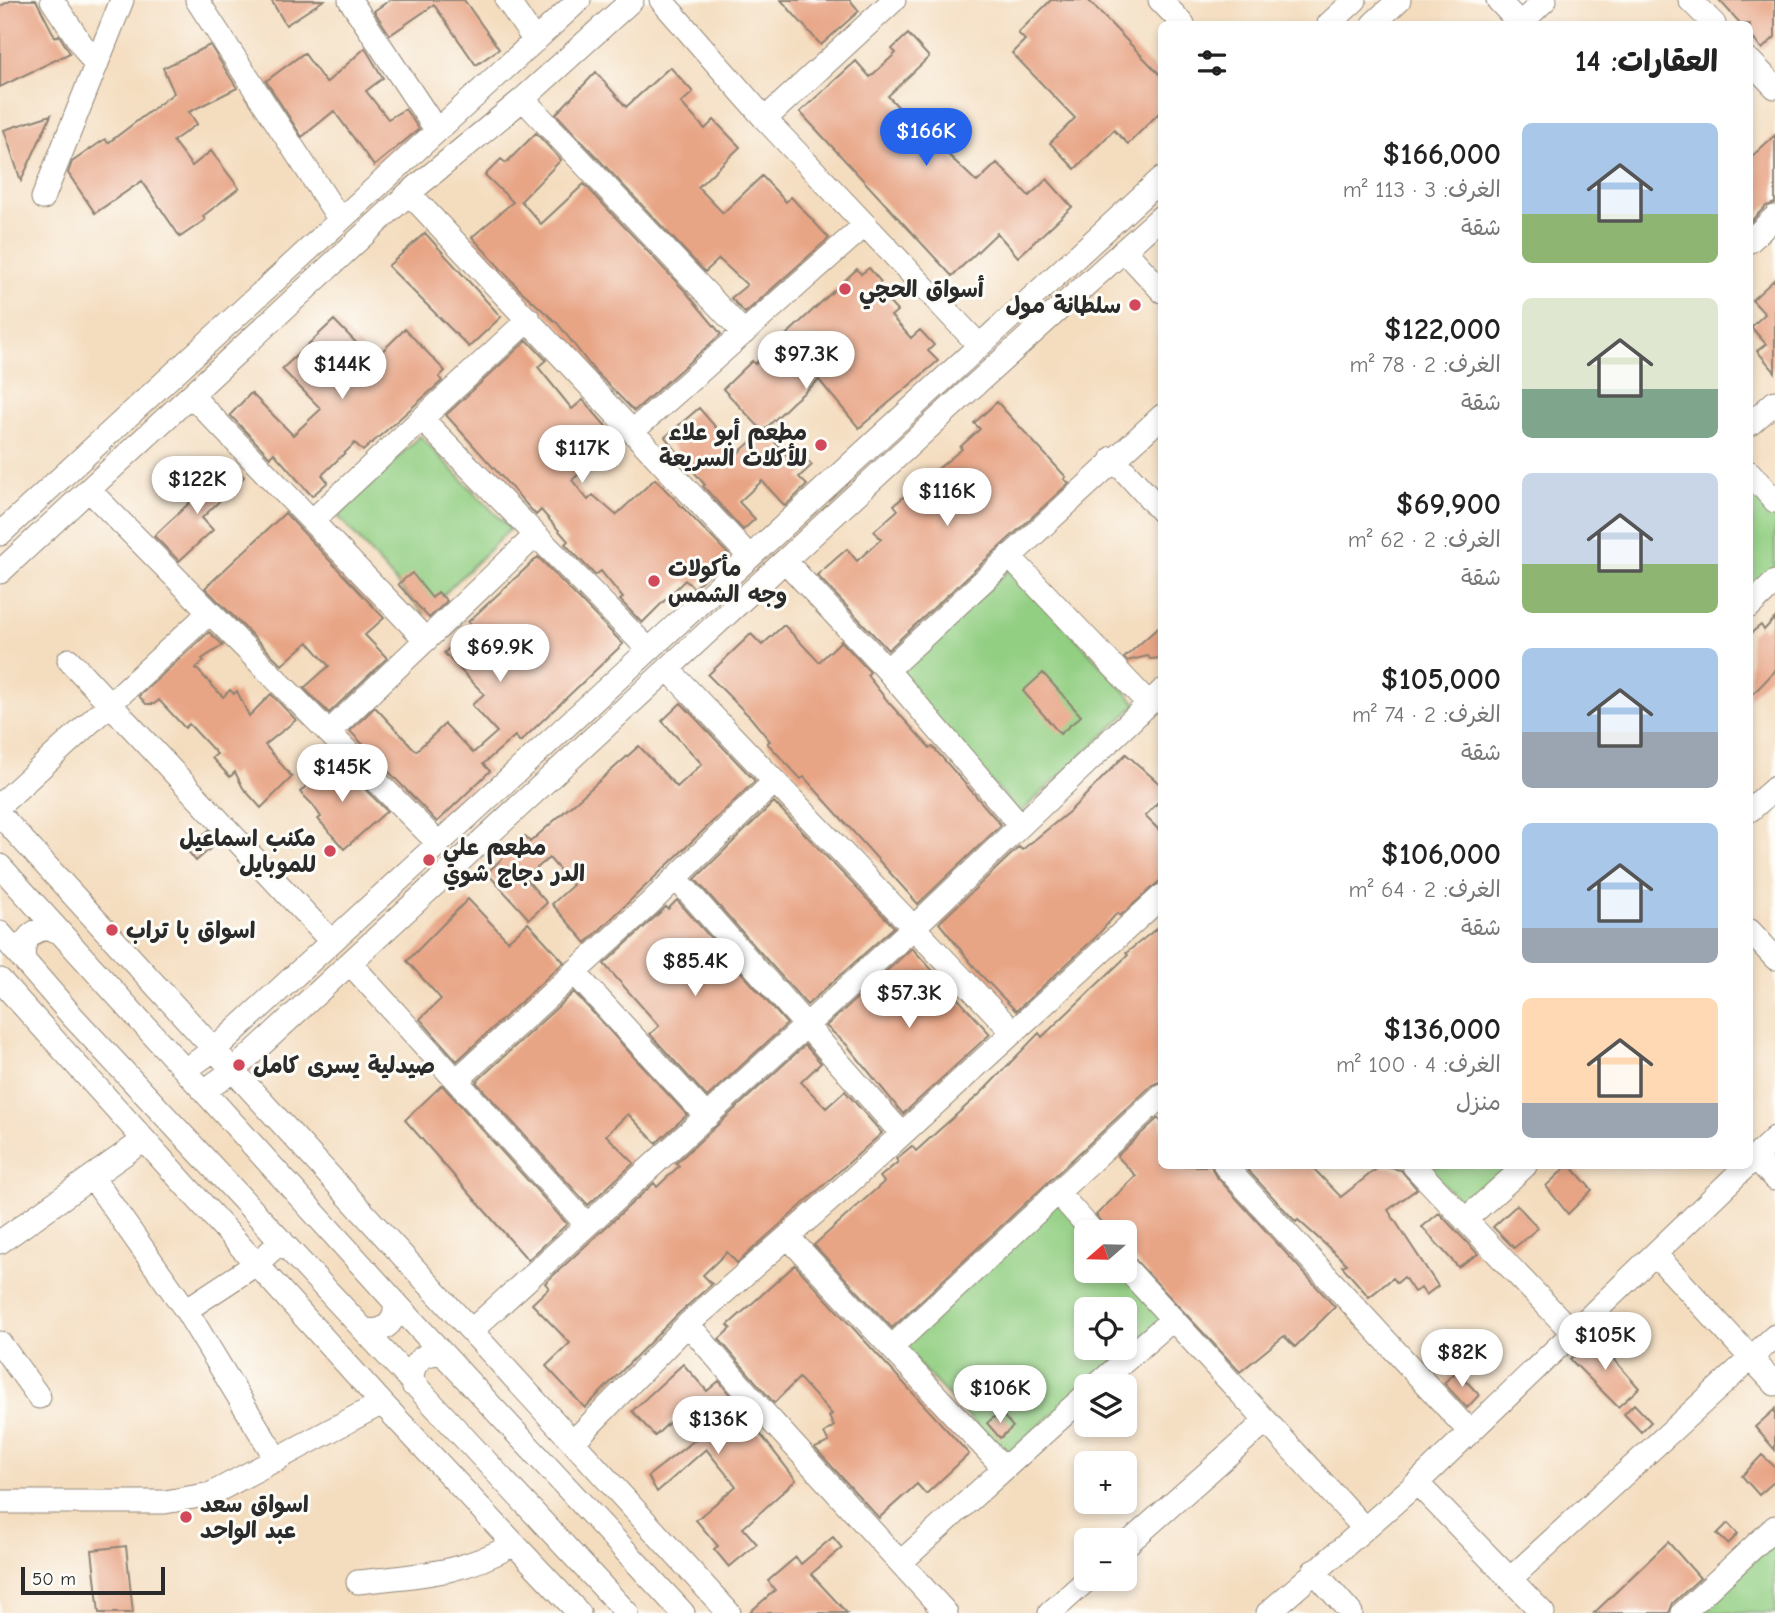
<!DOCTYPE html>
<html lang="ar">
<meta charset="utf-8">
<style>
body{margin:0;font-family:"Comic Neue","Playpen Sans Arabic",sans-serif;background:#f6f6f6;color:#222;direction:rtl;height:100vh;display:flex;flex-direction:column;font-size:26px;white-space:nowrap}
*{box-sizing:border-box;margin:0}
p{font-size:23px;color:#767676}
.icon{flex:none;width:38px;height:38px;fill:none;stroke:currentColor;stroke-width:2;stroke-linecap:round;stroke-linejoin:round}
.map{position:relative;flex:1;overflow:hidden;direction:ltr}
.details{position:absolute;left:1158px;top:21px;width:595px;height:1148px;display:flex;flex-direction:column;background:#fff;border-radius:10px;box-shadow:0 4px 10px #0003;direction:rtl}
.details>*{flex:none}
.needle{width:46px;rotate:250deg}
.controls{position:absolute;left:1074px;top:1220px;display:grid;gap:14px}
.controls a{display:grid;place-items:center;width:63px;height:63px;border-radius:10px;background:#fff;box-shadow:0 4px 10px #0003;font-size:35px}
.scale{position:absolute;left:21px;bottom:18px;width:144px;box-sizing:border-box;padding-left:7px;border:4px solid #2b2b2b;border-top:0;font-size:19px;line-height:24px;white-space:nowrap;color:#2b2b2b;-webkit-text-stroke:5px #fdfcf7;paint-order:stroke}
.price{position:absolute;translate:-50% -60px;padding:0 16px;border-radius:24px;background:#fff;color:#222;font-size:23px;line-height:46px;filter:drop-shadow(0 2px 4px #0008)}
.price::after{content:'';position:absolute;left:50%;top:42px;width:21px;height:16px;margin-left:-10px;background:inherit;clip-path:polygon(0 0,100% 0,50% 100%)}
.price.current{background:#2563eb;color:#fff}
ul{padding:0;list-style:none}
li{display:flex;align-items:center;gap:21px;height:175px;padding:0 35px}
li span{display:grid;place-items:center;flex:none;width:196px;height:140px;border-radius:10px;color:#555}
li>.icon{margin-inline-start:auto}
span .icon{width:84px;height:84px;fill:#fffc;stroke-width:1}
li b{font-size:30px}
h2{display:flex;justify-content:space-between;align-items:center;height:84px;padding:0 35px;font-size:30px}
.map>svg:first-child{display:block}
.green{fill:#93cf83;stroke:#5f7d57;stroke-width:2;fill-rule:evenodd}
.building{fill:#e8a586}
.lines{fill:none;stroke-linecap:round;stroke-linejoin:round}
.minor-casing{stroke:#908475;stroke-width:25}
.minor{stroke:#fff;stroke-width:23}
.poi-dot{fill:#d1495b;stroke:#fdfcf7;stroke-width:2.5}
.labels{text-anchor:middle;stroke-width:6;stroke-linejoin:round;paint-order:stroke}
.poi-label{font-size:23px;font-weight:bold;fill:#2b2b2b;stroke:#fdfcf7;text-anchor:start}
</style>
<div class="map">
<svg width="1775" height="1613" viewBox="0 0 1775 1613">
<rect width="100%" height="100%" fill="#fdfcf7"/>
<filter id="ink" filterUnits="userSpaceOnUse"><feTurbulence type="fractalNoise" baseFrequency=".0143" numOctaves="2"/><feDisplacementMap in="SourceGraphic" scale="14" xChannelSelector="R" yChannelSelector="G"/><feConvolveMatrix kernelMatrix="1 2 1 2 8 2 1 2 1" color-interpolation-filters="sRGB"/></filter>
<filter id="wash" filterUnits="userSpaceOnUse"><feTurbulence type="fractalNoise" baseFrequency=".00686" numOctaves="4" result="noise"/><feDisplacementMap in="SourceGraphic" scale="28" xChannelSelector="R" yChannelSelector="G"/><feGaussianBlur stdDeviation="1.57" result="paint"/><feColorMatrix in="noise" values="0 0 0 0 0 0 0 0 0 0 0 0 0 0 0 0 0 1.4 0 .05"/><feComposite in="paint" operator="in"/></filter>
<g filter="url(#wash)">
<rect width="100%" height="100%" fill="#f4ddbf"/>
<path class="green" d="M420,436L510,529L424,614L338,516Z
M1750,485L1775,512V572L1750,595Z
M1011,568L1137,704L1020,813L894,677Z
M1426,1166H1511L1466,1207Z
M1056,1200L1087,1233V1270L1121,1271L1165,1318L1005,1455L901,1346ZM1087,1309H1125V1348H1087Z
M1775,1541V1613H1696Z"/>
<g id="blocks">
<path class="building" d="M12,0H36L55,37L59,35L70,53L0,87V6Z
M271,0H324L286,25Z
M390,0H464L499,49L476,65L434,5L390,35L374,11Z
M781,0H850L859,11L821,45Z
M1051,0H1088L1162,77V110L1128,144L1114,130L1075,169L1050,143L1075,118L1012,53L1025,40L1018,33Z
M1719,0H1775V37L1762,49L1750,35V24H1741Z
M908,34L929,57L888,96L904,113L977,182L997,163L1029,196L1047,179L1072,207L1018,257L997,233L952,276L800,112L856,61L870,77L896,53L892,49Z
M210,45L237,88L189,112L197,124L173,141L192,166L211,151L239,188L203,216L205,220L180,237L142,181L95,213L68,173L72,162L105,139L108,143L174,93L163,68Z
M365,48L383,78L366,91L388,119L405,109L419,129L374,166L334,111L302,137L266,81L304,53L326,83Z
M670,67L693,92L681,103L705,129L714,120L740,147L698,187L723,213L762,176L786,202L791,197L829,238L745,313L731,298L747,285L719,259L705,272L556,114L596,72L626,107Z
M51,115L21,181L4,130Z
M536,133L561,160L521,201L541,224L584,184L685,291L721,334L634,411L593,369L558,324L520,290L472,237L513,202L485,175L501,159L506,163Z
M1775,135V203L1766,206L1750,222V158Z
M425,233L501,317L469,347L388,266Z
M869,268L881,282L875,287L897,311L891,316L911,338L920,330L934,345L928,351L938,361L859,428L819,380L793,402L764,430L791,460L799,452L812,465L799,477L807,485L785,506L762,481L739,502L755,519L743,530L703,486L705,485L665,437L699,408L738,453L763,431L723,389L752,361L755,364L857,269L861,274Z
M1775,279V372L1757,351L1766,344L1751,327L1765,314L1752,300Z
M334,320L373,360L405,329L445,371L439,377L442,381L363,451L355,443L322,475L328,482L312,496L274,453L270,457L230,415L251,393L293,435L321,409L282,369Z
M527,340L546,360L538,367L572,409L583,400L618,440L572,480L588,500L593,495L616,515L655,479L729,555L694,588L685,580L642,623L620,600L623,598L601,571L595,575L565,544L568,541L541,510L536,515L446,415Z
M997,402L1066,477L1064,479L1069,483L888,650L817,575L847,549L857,561L881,539L874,531L898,510L894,505L962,449L960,447L980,429L974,423Z
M231,464L244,477L202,518L213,530L179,561L154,536Z
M285,513L384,618L365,635L387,658L329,713L304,688L329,666L308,642L282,665L205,588Z
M538,557L623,644L520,742L515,736L483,764L490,771L437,822L350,731L375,707L416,751L445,724L473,753L497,732L472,705L484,694L444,653L472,626L468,622Z
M412,573L432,598L438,592L447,601L429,618L398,584Z
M1775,618V671L1750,697V634L1761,625L1764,630Z
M1162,624V658L1150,659L1148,656L1127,661L1124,658Z
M784,625L819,662L841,641L870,672L867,675L890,704L930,748L933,747L1001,825L918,904L804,777L801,779L767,743L770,741L750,717L708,675L751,634L762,645Z
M209,632L223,645L202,659L204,661L196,668L223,697L230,690L234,694L237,691L249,716L271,694L296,720L265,745L292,777L261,808L243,788L235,772L230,777L212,758L217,754L189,724L185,728L159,700L154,704H146L139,696Z
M1043,673L1081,716L1060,734L1023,691Z
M681,703L755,781L586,943L552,904L573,885L549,858L525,878L547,903L529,919L487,873L525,836L530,842L639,746L677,787L702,764L662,721Z
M1126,754L1162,786V798L1145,816L1162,833V879L1120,916L1117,913L1096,937L1016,1011L980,974L939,923L1019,847L1022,850L1070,811Z
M335,759L387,811L344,849L318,819L321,817L313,805L300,792Z
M774,802L894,927L807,1005L695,879Z
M209,830L219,841L196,861L187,850Z
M468,899L508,941L528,923L564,962L457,1061L420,1019L441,999L407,961Z
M677,900L787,1024L707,1097L650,1034L659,1026L604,964L666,907L668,909Z
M1162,924V1081L1152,1085L892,1328L814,1245L884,1182L880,1177L898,1162L896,1159L912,1146L916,1151L938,1131L982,1092L1039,1033L1042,1037L1128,955L1126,953Z
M912,948L990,1034L903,1114L847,1045L826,1026Z
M574,992L687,1115L656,1143L628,1114L606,1135L634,1163L588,1205L476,1082Z
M805,1045L821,1063L801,1082L826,1108L845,1091L882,1133L737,1263L727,1252L703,1275L712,1284L678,1314L585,1408L546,1366L570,1343L532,1304L549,1288L545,1283L654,1183L657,1187L679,1166L676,1163Z
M442,1085L567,1224L528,1260L405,1120Z
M1158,1118L1162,1122V1166H1211L1215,1175L1335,1307L1295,1347L1284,1336L1240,1372L1125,1249V1232H1109L1096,1215L1136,1176L1117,1156Z
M1244,1166H1311L1341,1197L1380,1166L1401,1170L1417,1189L1388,1210L1438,1286L1426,1295L1421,1288L1414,1292L1404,1277L1397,1283L1393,1278L1369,1297L1342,1266L1347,1264L1298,1220L1296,1222Z
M1567,1166H1571L1592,1190L1568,1214L1546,1186Z
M1517,1205L1538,1228L1514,1248L1493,1227Z
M1439,1213L1478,1254L1458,1267L1422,1227Z
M795,1265L969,1454L926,1494L917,1484L879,1518L815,1448L829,1442L824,1433L834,1426L829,1417L832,1414L799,1378L774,1403L719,1339L731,1328L728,1325Z
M1594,1337L1639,1388L1618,1407L1570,1359Z
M683,1364L707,1391L719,1381L796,1480L743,1528L757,1544L729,1567L714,1549L718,1546L696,1520L736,1486L706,1449L657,1492L648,1476L697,1438L677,1415L655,1436L632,1411Z
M1457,1371L1479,1395L1467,1408L1444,1383Z
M1634,1404L1651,1422L1641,1432L1624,1414Z
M1775,1409V1450L1755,1427Z
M1000,1412L1013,1427L1000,1438L987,1423Z
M1762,1455L1775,1467V1481L1759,1495L1742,1476Z
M1728,1523L1738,1534L1728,1544L1717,1534Z
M833,1537L842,1548L811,1574L847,1613H749L775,1590L768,1581L796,1557L801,1564Z
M1668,1542L1700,1578L1673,1603L1669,1613H1594Z
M126,1546L133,1613H99L92,1550Z"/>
</g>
</g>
<g filter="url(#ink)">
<use href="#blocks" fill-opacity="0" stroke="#908475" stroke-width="2"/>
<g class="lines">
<g class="minor-casing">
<path id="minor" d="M52,0L96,66
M197,0L340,220
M350,0L437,131
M507,0L535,41
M661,0L765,119L979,345
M1160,0L1183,24
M1498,0L1520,24
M1690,0L1714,24
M1329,24L1355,0
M1373,24L1399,0
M1520,24L1545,0
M1750,61L1775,87
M523,99L744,333
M765,119L894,0
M409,193L749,556
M43,198L122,0
M1750,241L1775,217
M1124,250L1162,291
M191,395L426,640
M422,419L648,649
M1750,424L1775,402
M633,431L865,225
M1113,458L1162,512
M1750,473L1775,501
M89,490L438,843
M312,521L529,319
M0,534L579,0
M1009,556L1149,704
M785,561L887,670L1020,825
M0,572L409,193L523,99L632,0
M1750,606L1775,582
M69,660L331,941
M668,669L1013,1032
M887,670L1162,416
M330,731L535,536
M0,805L210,612
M1750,810L1775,788
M0,815L729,1613
M0,866L395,1302L683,1613
M676,878L902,1134
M1750,931L1775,958
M0,933L73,1017L627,1613
M24,959C20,937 39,923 59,932
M350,963L586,1224
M574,972L707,1117
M0,980L382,1403L579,1613
M185,1070L215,1049L1162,178
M457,1080L648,905L773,783
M204,1091L234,1070L966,393L1162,216
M1755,1157L1775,1179
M1750,1162L1775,1138
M1225,1166L1469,1431
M1414,1166L1573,1333
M92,1177L186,1310L277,1460
M1058,1193L1093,1232
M1465,1220L1525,1166
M788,1237L1003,1467
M0,1242L144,1140
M1655,1254L1775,1384
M1125,1267L1364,1528
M186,1310L256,1264L282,1241
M688,1324L759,1407L946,1613
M363,1329C383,1335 397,1323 395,1302
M472,1330L913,928L1162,691
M0,1343L39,1397
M893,1346L1162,1095
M413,1385C409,1364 423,1351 443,1354
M1096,1386L1173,1319
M574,1441L688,1324L842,1189L1162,896
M1417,1483L1543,1613
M0,1502H165L211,1494L382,1403
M1125,1546L1266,1421
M901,1562L1087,1394
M1314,1571L1351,1613
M1510,1579L1775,1336
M358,1582C419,1575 460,1575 514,1544
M1050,1613L1089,1578
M1268,1613L1417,1483L1746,1166
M1683,1613L1775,1527"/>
</g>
<use href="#minor" class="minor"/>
</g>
</g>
<g class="poi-dot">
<circle cx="845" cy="289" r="7"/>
<circle cx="1135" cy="305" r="7"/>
<circle cx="821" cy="445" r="7"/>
<circle cx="654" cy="581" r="7"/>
<circle cx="330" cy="851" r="7"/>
<circle cx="429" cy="860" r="7"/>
<circle cx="112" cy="930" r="7"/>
<circle cx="239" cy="1065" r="7"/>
<circle cx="186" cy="1517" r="7"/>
</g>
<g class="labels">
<g class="poi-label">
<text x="859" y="297">أسواق الحچي</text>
<text x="1121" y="313" text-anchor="end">سلطانة مول</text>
<text x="807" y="440" text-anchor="end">مطعم أبو علاء<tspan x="807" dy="26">للأكلات السريعة</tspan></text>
<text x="668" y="576">مأكولات<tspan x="668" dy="26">وجه الشمس</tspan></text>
<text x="316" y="846" text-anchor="end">مكنب اسماعيل<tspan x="316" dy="26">للموبايل</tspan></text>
<text x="443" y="855">مطعم علي<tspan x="443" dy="26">الدر دجاج شوي</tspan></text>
<text x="126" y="938">اسواق با تراب</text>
<text x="253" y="1073">صيدلية يسرى كامل</text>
<text x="200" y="1512">اسواق سعد<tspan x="200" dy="26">عبد الواحد</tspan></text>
</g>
</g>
</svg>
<div class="controls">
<a><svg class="needle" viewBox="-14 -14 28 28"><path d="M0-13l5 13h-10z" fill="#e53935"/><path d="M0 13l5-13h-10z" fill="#767676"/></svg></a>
<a><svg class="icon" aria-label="locate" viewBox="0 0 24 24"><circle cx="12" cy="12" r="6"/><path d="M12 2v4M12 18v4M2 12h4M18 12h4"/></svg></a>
<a><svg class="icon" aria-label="layers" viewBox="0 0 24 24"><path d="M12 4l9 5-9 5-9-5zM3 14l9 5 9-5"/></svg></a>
<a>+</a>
<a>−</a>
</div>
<div class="scale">50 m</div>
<b class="price current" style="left:926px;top:168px">$166K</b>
<b class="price" style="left:806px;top:391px">$97.3K</b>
<b class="price" style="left:342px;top:401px">$144K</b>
<b class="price" style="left:582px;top:485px">$117K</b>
<b class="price" style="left:197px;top:516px">$122K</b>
<b class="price" style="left:947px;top:528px">$116K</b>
<b class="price" style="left:500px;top:684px">$69.9K</b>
<b class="price" style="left:342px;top:804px">$145K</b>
<b class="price" style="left:695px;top:998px">$85.4K</b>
<b class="price" style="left:909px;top:1030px">$57.3K</b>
<b class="price" style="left:1605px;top:1372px">$105K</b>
<b class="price" style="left:1462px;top:1389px">$82K</b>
<b class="price" style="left:1000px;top:1425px">$106K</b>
<b class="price" style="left:718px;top:1456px">$136K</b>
<section class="details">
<h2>العقارات: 14<svg class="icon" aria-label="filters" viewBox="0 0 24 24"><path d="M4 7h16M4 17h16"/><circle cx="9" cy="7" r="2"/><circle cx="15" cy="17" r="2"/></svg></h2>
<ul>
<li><span style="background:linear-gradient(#a9c7e8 65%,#8fb573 0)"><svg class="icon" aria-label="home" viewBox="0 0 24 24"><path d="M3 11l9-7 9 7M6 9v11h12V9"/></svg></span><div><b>$166,000</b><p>الغرف: 3 · 113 m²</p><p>شقة</p></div></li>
<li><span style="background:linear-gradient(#dfe7d0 65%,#7fa58c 0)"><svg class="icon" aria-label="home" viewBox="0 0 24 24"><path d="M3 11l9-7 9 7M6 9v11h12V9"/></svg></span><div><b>$122,000</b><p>الغرف: 2 · 78 m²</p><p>شقة</p></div></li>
<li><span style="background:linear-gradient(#c9d6e8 65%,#8fb573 0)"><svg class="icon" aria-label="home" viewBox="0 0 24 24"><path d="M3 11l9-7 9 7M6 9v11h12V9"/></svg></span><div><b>$69,900</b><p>الغرف: 2 · 62 m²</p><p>شقة</p></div></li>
<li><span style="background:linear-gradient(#a9c7e8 60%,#9aa5b1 0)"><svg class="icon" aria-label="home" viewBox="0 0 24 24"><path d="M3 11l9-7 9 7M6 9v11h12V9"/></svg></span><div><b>$105,000</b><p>الغرف: 2 · 74 m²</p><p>شقة</p></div></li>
<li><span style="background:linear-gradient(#a9c7e8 75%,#9aa5b1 0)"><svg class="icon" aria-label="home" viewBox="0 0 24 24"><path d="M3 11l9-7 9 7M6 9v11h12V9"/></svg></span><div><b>$106,000</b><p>الغرف: 2 · 64 m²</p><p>شقة</p></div></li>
<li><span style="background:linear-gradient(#ffd9b3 75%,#9aa5b1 0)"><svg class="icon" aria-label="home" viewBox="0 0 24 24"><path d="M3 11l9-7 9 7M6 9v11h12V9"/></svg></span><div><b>$136,000</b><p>الغرف: 4 · 100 m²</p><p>منزل</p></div></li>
</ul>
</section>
</div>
